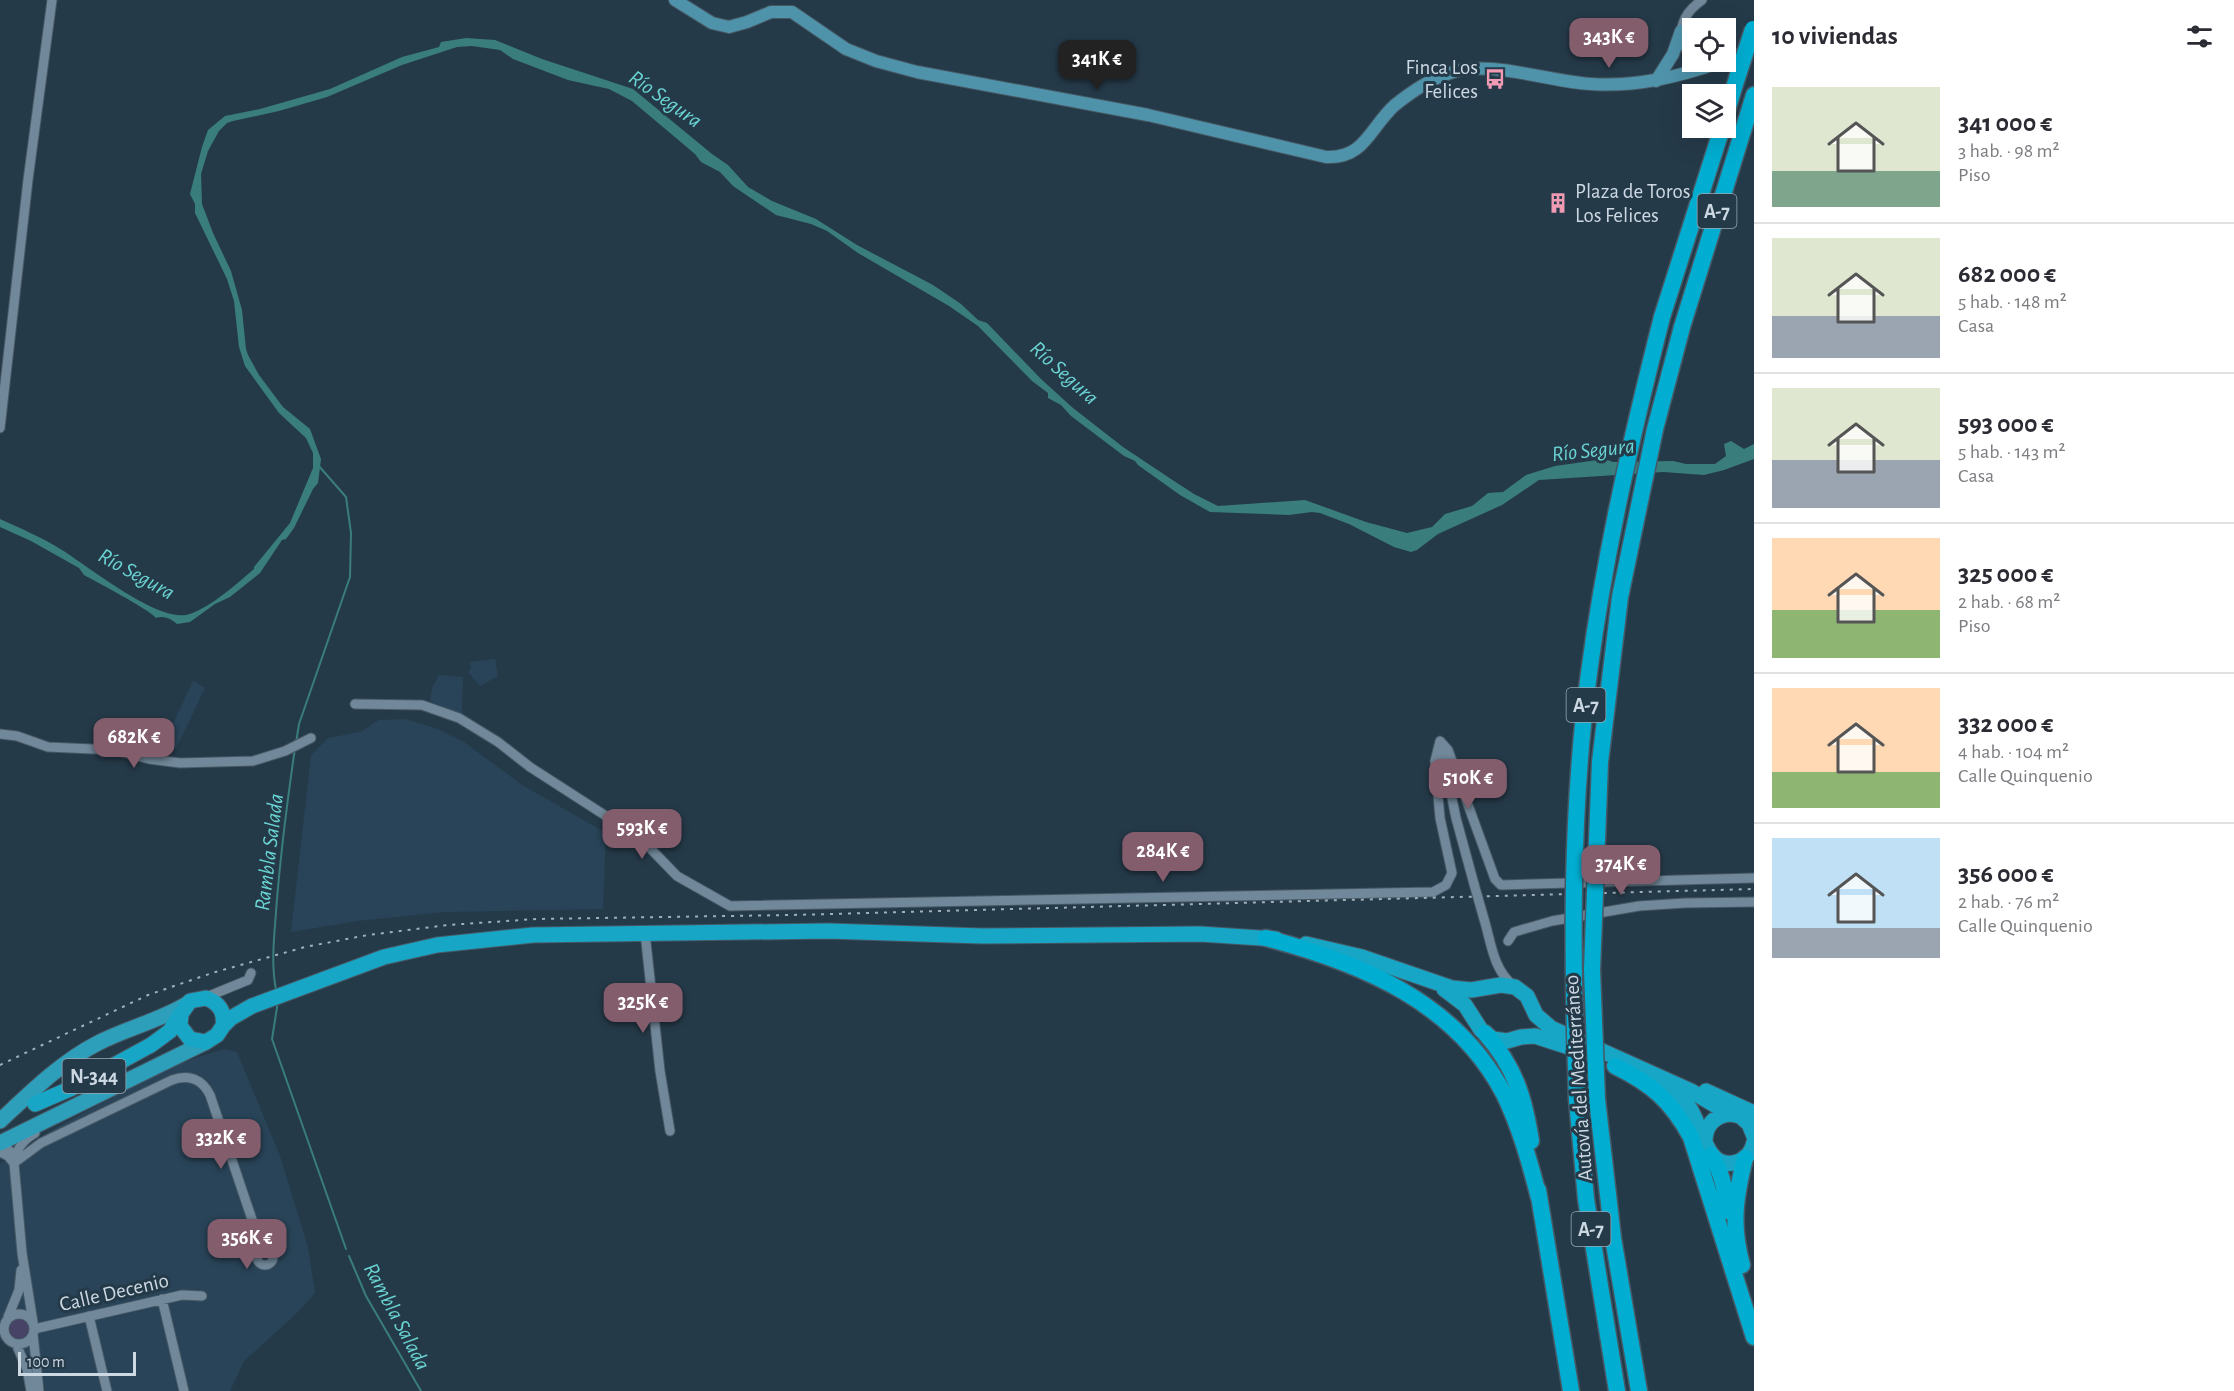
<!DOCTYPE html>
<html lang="es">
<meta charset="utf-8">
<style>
body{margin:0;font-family:"Alegreya Sans",sans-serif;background:#f2f2f3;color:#2b2b33;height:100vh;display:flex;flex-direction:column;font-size:22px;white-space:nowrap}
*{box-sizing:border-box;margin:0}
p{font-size:20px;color:#7c7c81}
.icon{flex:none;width:33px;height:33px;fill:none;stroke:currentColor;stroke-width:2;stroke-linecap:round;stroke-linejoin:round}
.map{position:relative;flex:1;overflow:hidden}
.drawer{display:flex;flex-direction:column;background:#fff;width:480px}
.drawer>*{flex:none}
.fabs{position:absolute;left:1682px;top:18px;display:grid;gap:12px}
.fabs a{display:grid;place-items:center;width:54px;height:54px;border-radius:0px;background:#fff;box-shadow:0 6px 24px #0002;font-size:30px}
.scale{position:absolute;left:18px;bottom:15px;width:118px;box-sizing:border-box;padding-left:6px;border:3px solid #ccd8e2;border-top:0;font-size:16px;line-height:21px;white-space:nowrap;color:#ccd8e2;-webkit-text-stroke:4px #253a49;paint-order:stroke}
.price{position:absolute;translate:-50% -51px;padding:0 14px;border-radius:12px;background:#845d6d;color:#fff;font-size:20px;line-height:39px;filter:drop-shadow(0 2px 3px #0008)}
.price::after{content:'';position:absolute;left:50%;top:36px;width:18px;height:14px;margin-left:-9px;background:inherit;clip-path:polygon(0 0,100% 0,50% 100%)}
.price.on{background:#222;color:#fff}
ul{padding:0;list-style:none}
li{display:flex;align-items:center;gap:18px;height:150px;padding:0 18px}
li+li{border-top:2px solid #e1e1e2}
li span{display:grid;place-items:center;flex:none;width:168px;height:120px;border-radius:0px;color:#555}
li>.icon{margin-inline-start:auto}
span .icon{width:72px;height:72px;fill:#fffc;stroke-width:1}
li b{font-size:26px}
h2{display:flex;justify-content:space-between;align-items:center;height:72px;padding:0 18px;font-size:26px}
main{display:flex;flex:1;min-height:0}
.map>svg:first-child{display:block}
.built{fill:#294458}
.green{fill:#474366}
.water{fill:#3a7d7d}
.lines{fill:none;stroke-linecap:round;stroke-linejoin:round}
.stream{stroke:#3a7d7d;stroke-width:2}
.minor-casing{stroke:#465865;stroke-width:11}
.secondary-casing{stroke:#465865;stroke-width:14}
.primary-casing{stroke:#465865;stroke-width:17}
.trunk-casing{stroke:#465865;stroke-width:17}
.motorway-casing{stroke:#465865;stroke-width:19}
.minor{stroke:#71889a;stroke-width:9}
.secondary{stroke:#4f93aa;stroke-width:12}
.primary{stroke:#2e9fbb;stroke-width:15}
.trunk{stroke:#18a6c6;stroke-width:15}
.motorway{stroke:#01aed1;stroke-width:16}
.rail{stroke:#a1afba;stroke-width:2;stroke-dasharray:3 6;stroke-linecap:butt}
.minor-bridge-casing{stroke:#465865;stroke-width:11;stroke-linecap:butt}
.motorway-bridge-casing{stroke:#465865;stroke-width:19;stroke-linecap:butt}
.minor-bridge{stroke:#71889a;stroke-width:9}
.motorway-bridge{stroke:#01aed1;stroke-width:16}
.labels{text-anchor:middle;stroke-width:6;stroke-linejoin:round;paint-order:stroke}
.shield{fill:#253a49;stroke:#9aa9b4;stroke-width:1.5}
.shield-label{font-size:20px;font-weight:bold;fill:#ccd8e2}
.poi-label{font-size:21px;fill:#ccd8e2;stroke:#253a49;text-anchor:end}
.street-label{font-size:21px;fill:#ccd8e2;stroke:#253a49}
.water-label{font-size:22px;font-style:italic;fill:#6ad4d3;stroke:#253a49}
</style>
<main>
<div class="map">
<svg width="1754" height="1391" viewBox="0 0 1754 1391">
<rect width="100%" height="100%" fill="#253a49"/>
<path class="built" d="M495,659L498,676L480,686L468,672L471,669L470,662Z
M439,675L463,677L462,715L430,701L432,688Z
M193,681L205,688L176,749L164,743Z
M405,719L435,728L464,742L522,785L606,833L603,909L445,912L357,921L291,932L311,755L328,738L360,732L379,720Z
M224,1049L237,1052L280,1156L308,1247L315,1293L296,1314L244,1361L230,1391H45L40,1361L0,1340V1164L52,1130L170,1066Z"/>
<path class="green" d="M6 1329a13 13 0 1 1 26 0a13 13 0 1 1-26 0Z"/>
<path class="water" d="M466,38L495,40L542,59L633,89L712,154L728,165L748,187L772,201L816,219L857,245L933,285L961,304L978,320L987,323L1041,379L1073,408L1123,447L1174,481L1194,494L1218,506L1305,500L1366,522L1407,533L1432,527L1445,514L1472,506L1488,493L1503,492L1526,475L1555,466L1605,459L1613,462L1673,461L1686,464H1715L1726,456L1724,444L1731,441L1744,449L1754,444V459L1724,470L1704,475L1663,472L1539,480L1502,505L1438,534L1417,550L1411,552L1394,547L1349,524L1320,513L1312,512L1289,515L1210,512L1180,495L1138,465L1135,461L1124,456L1071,416L1061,405L1048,398V393L1032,381L978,326L949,306L858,253L827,231L811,224L776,215L733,186L720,172L701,162L695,154L632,101L609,89L568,80L513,59L500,50L472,46L457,47L402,65L327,97L279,111L233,121L227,123L219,131L208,151L201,174L202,204L213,233L231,271L242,310L246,349L248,355L259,375L283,407L310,429L321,459L318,483L313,489L294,528L286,539L282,540L260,573L230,597L215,604L190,622L177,624C172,619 163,615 156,618C152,611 95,581 84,575L79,568L31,541L0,527V519C20,528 43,538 62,550C89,567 155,620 186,615C206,611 238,583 254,569V567L290,523L313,468V453L306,438L279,413L245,366L239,347L234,301L227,279L195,213V204L190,194L202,147L208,130L225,116L260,109L330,89L402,57L439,47L441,42Z"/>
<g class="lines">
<path class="stream" d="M296,743L299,724L350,577L351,533L346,497L318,465
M276,990C271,964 274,939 276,912C280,857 287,803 295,748
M278,1001L272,1039L346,1249
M349,1256L366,1296L421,1391"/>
<g class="minor-casing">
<path id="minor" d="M1681,31C1684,16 1690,9 1702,0
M0,428L28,180L52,0
M355,704L422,705L459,718L498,742L530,767L606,816L648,846L677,876L730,906L1433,892L1446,885L1452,873L1440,818L1435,761L1440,741L1448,750L1495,879L1501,885L1754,878
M0,734L17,736L48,747L114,750L149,759L180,763L253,761L285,751L311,738
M1441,744L1456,818L1474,884
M1484,919C1491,942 1493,970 1514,986
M645,933L660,1071L670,1131
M1508,941L1514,932L1552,921L1639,906L1685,903L1754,902
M204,998L248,980L251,973
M1,1143L11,1152L14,1163L22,1253L33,1322
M0,1152L8,1156L13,1162
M14,1161C18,1147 23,1140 35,1133
M14,1163L41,1143L172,1080C189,1074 202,1079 210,1095L262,1249
M257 1257a8 8 0 1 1 16 0a8 8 0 1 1-16 0Z
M162,1299L184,1391
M4 1329a15 15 0 1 1 30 0a15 15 0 1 1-30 0Z
M89,1316L107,1391
M8,1317L19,1290L21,1270
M34,1329L182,1295L202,1296
M33,1334L39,1391
M16,1344L27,1369L31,1391"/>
</g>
<g class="secondary-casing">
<path id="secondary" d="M675,0L712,23L729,27L747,22L771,12H792L846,49L876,61L917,72L1148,115L1326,157C1365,159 1370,127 1395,105C1411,92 1431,79 1450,73C1489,59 1549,82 1591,84C1636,87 1678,77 1721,62
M1681,31L1682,40L1692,55
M1725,60L1750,51
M1656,81L1673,54L1681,31"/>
</g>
<g class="primary-casing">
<path id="primary" d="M0,1121C30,1093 61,1062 98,1043C127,1028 159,1021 187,1004
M0,1143L206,1042"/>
</g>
<g class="trunk-casing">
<path id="trunk" d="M1306,944L1362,957L1452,988L1471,990L1501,985L1515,987L1527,996L1536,1015L1551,1028L1691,1091L1730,1114L1740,1116L1749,1124L1754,1136
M1444,989L1465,1005L1481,1030L1493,1039L1507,1041L1521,1037L1535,1036L1572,1048
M223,1026C225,1012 219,1003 206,998L190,1001L181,1014L180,1026L190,1039L206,1042L217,1035L223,1026L231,1018L252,1006L384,957L437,945L533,935L828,931L982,936L1200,934L1276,939
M1663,1086C1672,1092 1682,1098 1689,1107C1702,1124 1705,1172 1737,1162C1746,1159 1752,1152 1754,1142
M1706,1091L1754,1113
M35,1104L72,1088L151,1045L170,1031L180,1014
M1705,1142C1705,1126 1713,1116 1730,1114"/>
</g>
<g class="motorway-casing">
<path id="motorway" d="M1725,117L1737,78
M1662,317L1722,128
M1682,327L1754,95
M1266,938C1361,963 1456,1002 1504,1094C1520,1127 1530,1163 1539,1198
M1485,1033C1515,1067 1524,1097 1531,1141
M1615,1066C1652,1084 1671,1101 1691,1137L1754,1337
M1597,1099L1613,1238L1639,1391
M1577,1100L1586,1199L1617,1391
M1711,1155C1722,1172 1726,1190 1727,1211
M1538,1190L1571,1391
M1742,1265C1731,1225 1735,1198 1745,1158"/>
</g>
<use href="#minor" class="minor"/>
<use href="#secondary" class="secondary"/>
<use href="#primary" class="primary"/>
<use href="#trunk" class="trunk"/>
<use href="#motorway" class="motorway"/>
<path class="rail" d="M0,1065L148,995L212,973L305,947L368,935L448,925L536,919L792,915L1754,889"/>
<g class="minor-bridge-casing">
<path id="minor-bridge" d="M1474,884L1484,919"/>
</g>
<g class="motorway-bridge-casing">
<path id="motorway-bridge" d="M1737,78L1753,29
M1597,1099L1592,970L1600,762L1620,597L1655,429L1682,327
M1577,1100C1572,958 1570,815 1589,673C1605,552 1632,435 1662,317"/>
</g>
<use href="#minor-bridge" class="minor-bridge"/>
<use href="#motorway-bridge" class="motorway-bridge"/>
</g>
<defs>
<g id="bus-bare" transform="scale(1.62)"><path d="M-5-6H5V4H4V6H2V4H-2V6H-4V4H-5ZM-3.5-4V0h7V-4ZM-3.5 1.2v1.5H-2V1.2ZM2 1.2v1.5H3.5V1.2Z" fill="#f09ab4" stroke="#253a49" stroke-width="2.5" paint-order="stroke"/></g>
<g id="building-bare" transform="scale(1.62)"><path d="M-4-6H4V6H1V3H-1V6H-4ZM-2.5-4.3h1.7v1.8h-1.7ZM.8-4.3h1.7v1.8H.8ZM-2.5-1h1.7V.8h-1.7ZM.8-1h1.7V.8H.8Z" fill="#f09ab4" stroke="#253a49" stroke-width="2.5" paint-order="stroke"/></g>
</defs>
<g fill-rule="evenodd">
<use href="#bus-bare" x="1495" y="79"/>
<use href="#building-bare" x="1558" y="203"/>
</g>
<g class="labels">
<g class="shield">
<rect x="1697.5" y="194" width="39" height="34" rx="4.5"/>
<rect x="1566.5" y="688" width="39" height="34" rx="4.5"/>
<rect x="62.5" y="1059" width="63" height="34" rx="4.5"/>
<rect x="1571.5" y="1212" width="39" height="34" rx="4.5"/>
</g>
<g class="shield-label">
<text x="1717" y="218">A-7</text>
<text x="1586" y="712">A-7</text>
<text x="94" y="1083">N-344</text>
<text x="1591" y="1236">A-7</text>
</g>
<g class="poi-label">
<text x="1478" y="74">Finca Los<tspan x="1478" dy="24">Felices</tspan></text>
<text x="1575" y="198" text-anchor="start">Plaza de Toros<tspan x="1575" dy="24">Los Felices</tspan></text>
</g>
<g class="street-label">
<text transform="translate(1578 1078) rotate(-94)" y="7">Autovía del Mediterráneo</text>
<text transform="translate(114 1292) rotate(-13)" y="7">Calle Decenio</text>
</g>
<g class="water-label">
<text transform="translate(666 98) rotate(35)" y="8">Río Segura</text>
<text transform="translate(1065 372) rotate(42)" y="8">Río Segura</text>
<text transform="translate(1593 449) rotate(-6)" y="8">Río Segura</text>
<text transform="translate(137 573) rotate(29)" y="8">Río Segura</text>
<text transform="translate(268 852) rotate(-83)" y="8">Rambla Salada</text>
<text transform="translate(398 1316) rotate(62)" y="8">Rambla Salada</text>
</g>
</g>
</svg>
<div class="fabs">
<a><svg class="icon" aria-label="locate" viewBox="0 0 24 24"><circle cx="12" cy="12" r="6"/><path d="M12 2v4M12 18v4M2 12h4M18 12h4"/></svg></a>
<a><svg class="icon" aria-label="layers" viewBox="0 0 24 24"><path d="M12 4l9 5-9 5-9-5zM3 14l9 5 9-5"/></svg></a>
</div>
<div class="scale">100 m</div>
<b class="price" style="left:1609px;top:69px">343K €</b>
<b class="price on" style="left:1097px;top:91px">341K €</b>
<b class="price" style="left:134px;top:769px">682K €</b>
<b class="price" style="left:1468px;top:810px">510K €</b>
<b class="price" style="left:642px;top:860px">593K €</b>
<b class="price" style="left:1163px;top:883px">284K €</b>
<b class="price" style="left:1621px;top:896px">374K €</b>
<b class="price" style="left:643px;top:1034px">325K €</b>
<b class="price" style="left:221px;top:1170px">332K €</b>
<b class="price" style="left:247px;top:1270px">356K €</b>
</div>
<section class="drawer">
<h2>10 viviendas<svg class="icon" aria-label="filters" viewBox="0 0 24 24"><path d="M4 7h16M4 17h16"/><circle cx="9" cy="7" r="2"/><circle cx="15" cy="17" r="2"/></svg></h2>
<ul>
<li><span style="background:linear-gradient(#dfe7d0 70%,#7fa58c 0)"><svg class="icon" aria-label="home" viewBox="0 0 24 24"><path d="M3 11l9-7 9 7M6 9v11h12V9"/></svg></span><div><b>341 000 €</b><p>3 hab. · 98 m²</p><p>Piso</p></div></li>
<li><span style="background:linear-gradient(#dfe7d0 65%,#9aa5b1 0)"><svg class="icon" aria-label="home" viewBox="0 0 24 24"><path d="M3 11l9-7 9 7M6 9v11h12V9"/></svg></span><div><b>682 000 €</b><p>5 hab. · 148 m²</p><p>Casa</p></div></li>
<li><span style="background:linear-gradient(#dfe7d0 60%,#9aa5b1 0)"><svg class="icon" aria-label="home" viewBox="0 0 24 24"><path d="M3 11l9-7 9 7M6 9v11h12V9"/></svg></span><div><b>593 000 €</b><p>5 hab. · 143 m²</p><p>Casa</p></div></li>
<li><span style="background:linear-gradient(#ffd9b3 60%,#8fb573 0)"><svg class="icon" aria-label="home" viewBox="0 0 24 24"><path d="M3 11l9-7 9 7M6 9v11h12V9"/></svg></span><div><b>325 000 €</b><p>2 hab. · 68 m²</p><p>Piso</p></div></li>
<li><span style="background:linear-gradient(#ffd9b3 70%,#8fb573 0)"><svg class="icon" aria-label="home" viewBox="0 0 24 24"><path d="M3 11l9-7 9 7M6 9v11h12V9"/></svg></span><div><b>332 000 €</b><p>4 hab. · 104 m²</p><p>Calle Quinquenio</p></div></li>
<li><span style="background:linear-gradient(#bfe0f5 75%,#9aa5b1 0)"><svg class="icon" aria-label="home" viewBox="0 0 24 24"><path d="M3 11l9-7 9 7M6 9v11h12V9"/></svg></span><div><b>356 000 €</b><p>2 hab. · 76 m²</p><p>Calle Quinquenio</p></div></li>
</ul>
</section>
</main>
